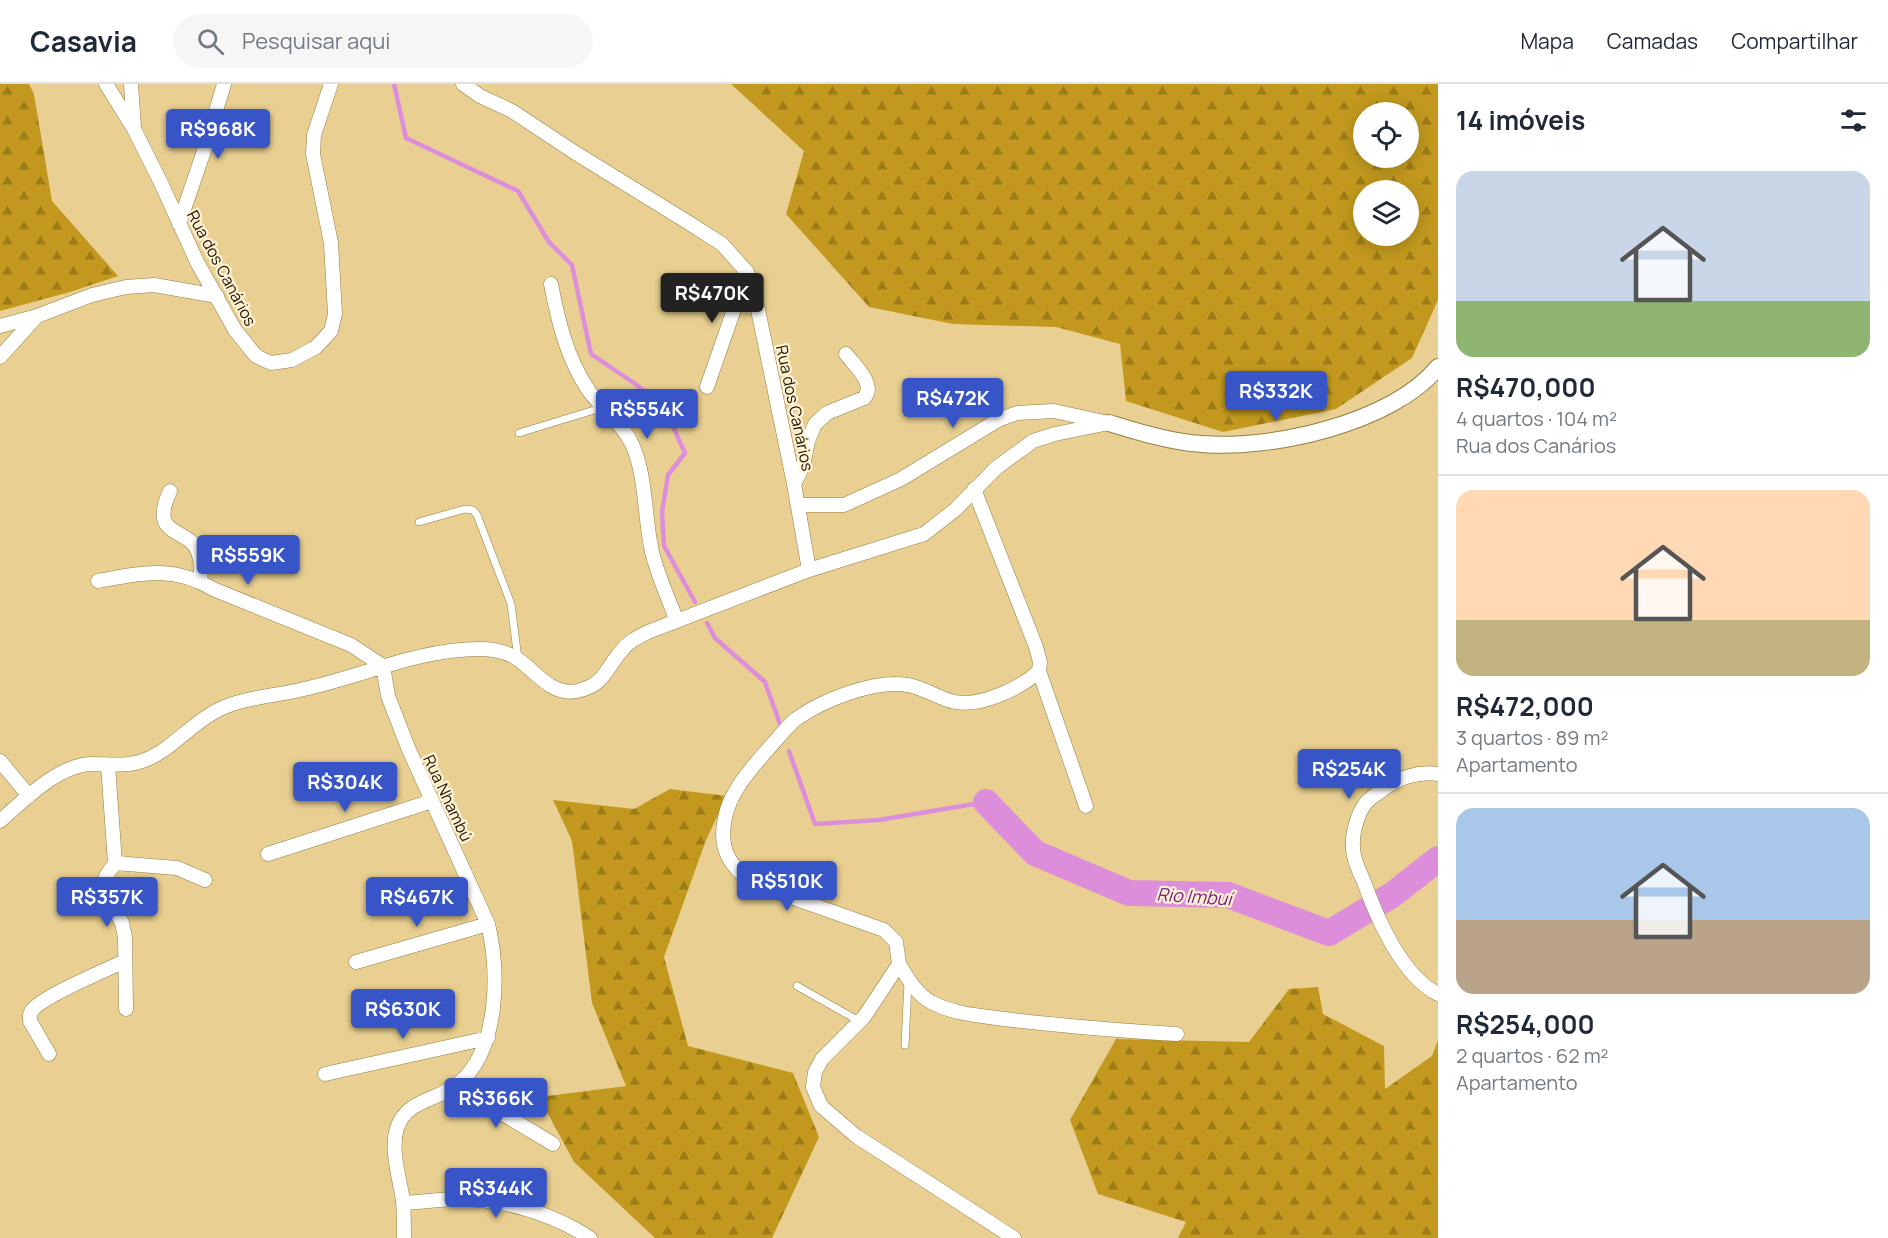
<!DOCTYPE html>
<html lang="pt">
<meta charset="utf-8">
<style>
body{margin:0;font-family:Manrope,sans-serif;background:#f6f6f7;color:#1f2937;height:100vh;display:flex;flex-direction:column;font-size:22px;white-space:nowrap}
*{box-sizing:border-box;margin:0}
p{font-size:20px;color:#747a83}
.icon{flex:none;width:33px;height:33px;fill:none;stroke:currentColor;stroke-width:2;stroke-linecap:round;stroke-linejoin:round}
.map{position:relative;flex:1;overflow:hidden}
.panel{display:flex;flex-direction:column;background:#fff;width:450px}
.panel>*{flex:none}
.tools{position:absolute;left:1353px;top:18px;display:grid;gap:12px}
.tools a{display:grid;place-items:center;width:66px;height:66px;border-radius:50%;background:#fff;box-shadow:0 3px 15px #0003;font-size:30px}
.price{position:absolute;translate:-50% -51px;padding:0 14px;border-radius:6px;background:#3755c6;color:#fff;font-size:20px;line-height:39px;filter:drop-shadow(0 2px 3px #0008)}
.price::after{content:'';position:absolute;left:50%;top:36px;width:18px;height:14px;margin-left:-9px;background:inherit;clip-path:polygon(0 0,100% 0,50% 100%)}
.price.on{background:#222;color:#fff}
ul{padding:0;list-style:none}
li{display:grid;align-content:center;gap:12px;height:318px;padding:0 18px}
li+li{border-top:2px solid #e0e1e3}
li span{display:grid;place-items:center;height:186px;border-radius:18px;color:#555}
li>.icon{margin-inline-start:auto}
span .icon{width:108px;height:108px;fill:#fffc;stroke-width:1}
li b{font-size:26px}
h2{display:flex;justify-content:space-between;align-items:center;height:72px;padding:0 18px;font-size:26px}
header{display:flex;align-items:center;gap:36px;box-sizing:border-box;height:84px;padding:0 30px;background:#fff;border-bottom:2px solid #e0e1e3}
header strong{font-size:28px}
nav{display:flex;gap:33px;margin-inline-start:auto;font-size:21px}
.search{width:420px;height:54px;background:#f6f6f7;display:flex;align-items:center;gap:15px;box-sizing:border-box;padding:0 21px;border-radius:33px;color:#747a83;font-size:22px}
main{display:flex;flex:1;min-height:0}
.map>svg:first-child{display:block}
.forest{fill:url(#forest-firs);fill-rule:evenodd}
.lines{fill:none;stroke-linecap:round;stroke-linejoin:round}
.stream{stroke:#dd8eda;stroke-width:4.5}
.river{stroke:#dd8eda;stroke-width:26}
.service-casing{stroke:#967e43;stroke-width:8}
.minor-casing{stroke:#967e43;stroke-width:15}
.tertiary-casing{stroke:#967e43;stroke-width:18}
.service{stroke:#fff;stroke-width:7}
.minor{stroke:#fff;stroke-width:14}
.tertiary{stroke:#fff;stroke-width:16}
.labels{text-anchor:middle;stroke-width:4.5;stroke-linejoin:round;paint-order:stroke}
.street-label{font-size:16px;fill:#1f1600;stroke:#fff2d4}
.water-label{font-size:18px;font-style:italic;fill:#781b78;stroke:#fff2d4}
</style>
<header>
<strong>Casavia</strong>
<div class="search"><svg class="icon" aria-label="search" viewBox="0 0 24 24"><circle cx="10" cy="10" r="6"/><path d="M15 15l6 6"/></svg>Pesquisar aqui</div>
<nav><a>Mapa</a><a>Camadas</a><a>Compartilhar</a></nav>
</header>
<main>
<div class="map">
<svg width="1438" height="1154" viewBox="0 0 1438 1154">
<defs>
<pattern id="forest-firs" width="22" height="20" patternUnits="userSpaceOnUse" patternTransform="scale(1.5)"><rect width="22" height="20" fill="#c2991e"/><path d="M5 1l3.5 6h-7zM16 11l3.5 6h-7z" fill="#9d7c18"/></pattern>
</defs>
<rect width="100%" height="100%" fill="#e9d092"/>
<path class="forest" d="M0,0H29L34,10L52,117L118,192L70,208L0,227Z
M731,0H1438V216L1412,274L1336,325L1223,348L1126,317L1120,260L1056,243L953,240L869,223L786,130L804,67ZM1408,28V74H1364V28ZM1408,106V152H1364V106Z
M670,705L727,712L706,756L664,873L688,962L793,989L819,1053L772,1154H655L574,1078L539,1013L626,1002L592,919L572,757L553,716L634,725Z
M1318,903L1323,930L1384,962L1385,1005L1432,972L1438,956V1154H1178L1186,1138L1098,1110L1070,1036L1116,955L1249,958L1289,905Z"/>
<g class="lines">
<path class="stream" d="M394,0L406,54L518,107L549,158L572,181L591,270L634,299L664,323L685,369L668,391L662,428L664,462L695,518
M707,539L715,554L765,598L781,643
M789,667L815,740L879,736L986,718"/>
<path class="river" d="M986,718L1035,769L1129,809L1228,811L1329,849L1392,811L1438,775"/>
<g class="service-casing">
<path id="service" d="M519,349L604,323
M419,438L465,425L473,426L477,431L511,520L518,575
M797,902L859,937
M905,961L908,898"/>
</g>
<g class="minor-casing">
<path id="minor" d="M106,0L134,45L161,99L197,178L235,246L256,272L271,279L292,276L316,263L331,247L335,230L331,159L313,70L314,51L331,0
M131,0L134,43
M463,0L480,12L512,27L574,68L689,139L722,160L747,188L757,221L794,400L809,486
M179,140L205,64L224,0
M551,200C558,237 567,275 589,307C602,325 622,339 632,360C647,394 644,433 652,468C658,492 668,514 677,537
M0,242L37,232L92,211L126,203L154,201L217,212
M0,273L37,232
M707,303L747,188
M794,400L803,382L808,357L815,340L827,329L864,314C877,301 854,281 846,270
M974,405L1036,563L1040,578L1039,587C1021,604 981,623 955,618C939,615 925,604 908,601C875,595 823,616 796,635C786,643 777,656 768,665C751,685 730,707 725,734C718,765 730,783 754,800L884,846L896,858L899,880L864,933L822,975L815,988L813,1003L821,1022L856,1052L1014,1154
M170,407C148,455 188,442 198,468C202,478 201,488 200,497
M798,421H844L901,395L998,336L1017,329L1054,327L1104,338
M98,497C141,489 173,481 213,505L351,561L383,582L388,612L409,666L488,840C499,887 500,965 458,1000C437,1017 407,1015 397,1044C390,1066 400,1095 403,1117C404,1129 404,1142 404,1154
M1039,587L1086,722
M0,677L29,712
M108,681L115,779L177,784L205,796
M1438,690C1419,687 1397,694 1382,706C1377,710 1369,714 1365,720C1357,731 1352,750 1353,763C1353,775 1359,787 1364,798C1377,834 1402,892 1438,910
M0,737C23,717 58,681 91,680C109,680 128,683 145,676C173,665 192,638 220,625C245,613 276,612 304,605C363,592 419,565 480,565C494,565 508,568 519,576C537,589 552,612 577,607C605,601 606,584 622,566C629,557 638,553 648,548L809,486L924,450L956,425L996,384L1033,357L1055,350L1109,339
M268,770L432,717
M115,779L106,792V799L107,810L122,839L125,853L126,925
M356,878L488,840
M899,880C907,893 917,911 931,918C955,931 985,932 1012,936C1067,942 1122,947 1177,950
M49,970L30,937C30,933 29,932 31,928C38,914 108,885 125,877
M325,990L488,954
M458,1000L503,1030L553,1060
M403,1119C420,1118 437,1116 454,1115C500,1114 552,1129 590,1154"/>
</g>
<g class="tertiary-casing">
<path id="tertiary" d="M1109,339C1139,348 1170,358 1202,360C1271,366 1393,339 1438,283"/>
</g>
<use href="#service" class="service"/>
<use href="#minor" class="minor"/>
<use href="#tertiary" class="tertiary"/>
</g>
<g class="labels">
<g class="street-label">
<text transform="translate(222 184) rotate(62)" y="6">Rua dos Canários</text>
<text transform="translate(795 324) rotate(78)" y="6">Rua dos Canários</text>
<text transform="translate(448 714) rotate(65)" y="6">Rua Nhambú</text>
</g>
<g class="water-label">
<text transform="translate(1194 813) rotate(4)" y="6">Rio Imbuí</text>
</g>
</g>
</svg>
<div class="tools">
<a><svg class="icon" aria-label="locate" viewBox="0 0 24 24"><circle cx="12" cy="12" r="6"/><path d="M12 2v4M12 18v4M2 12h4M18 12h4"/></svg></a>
<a><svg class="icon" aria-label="layers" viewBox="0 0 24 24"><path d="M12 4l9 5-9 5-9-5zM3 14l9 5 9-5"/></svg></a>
</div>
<b class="price" style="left:218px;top:76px">R$968K</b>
<b class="price on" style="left:712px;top:240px">R$470K</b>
<b class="price" style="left:1276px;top:338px">R$332K</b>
<b class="price" style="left:953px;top:345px">R$472K</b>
<b class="price" style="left:647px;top:356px">R$554K</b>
<b class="price" style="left:248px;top:502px">R$559K</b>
<b class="price" style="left:1349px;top:716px">R$254K</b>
<b class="price" style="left:345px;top:729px">R$304K</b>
<b class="price" style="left:787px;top:828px">R$510K</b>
<b class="price" style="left:107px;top:844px">R$357K</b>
<b class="price" style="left:417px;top:844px">R$467K</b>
<b class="price" style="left:403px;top:956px">R$630K</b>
<b class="price" style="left:496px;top:1045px">R$366K</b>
<b class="price" style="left:496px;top:1135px">R$344K</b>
</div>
<section class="panel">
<h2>14 imóveis<svg class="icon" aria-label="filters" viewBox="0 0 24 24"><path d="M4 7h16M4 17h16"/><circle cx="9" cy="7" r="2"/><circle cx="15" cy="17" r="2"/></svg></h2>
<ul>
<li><span style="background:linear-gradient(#c9d6e8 70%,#8fb573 0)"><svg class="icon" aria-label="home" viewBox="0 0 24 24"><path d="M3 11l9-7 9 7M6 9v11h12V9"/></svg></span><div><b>R$470,000</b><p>4 quartos · 104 m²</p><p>Rua dos Canários</p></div></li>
<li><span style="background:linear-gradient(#ffd9b3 70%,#c2b280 0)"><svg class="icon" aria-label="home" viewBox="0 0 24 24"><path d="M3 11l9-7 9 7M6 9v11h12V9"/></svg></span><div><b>R$472,000</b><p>3 quartos · 89 m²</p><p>Apartamento</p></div></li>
<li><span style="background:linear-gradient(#a9c7e8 60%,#b9a48a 0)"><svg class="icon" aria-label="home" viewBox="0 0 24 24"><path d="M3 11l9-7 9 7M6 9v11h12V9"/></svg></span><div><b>R$254,000</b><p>2 quartos · 62 m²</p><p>Apartamento</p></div></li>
</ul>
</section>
</main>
